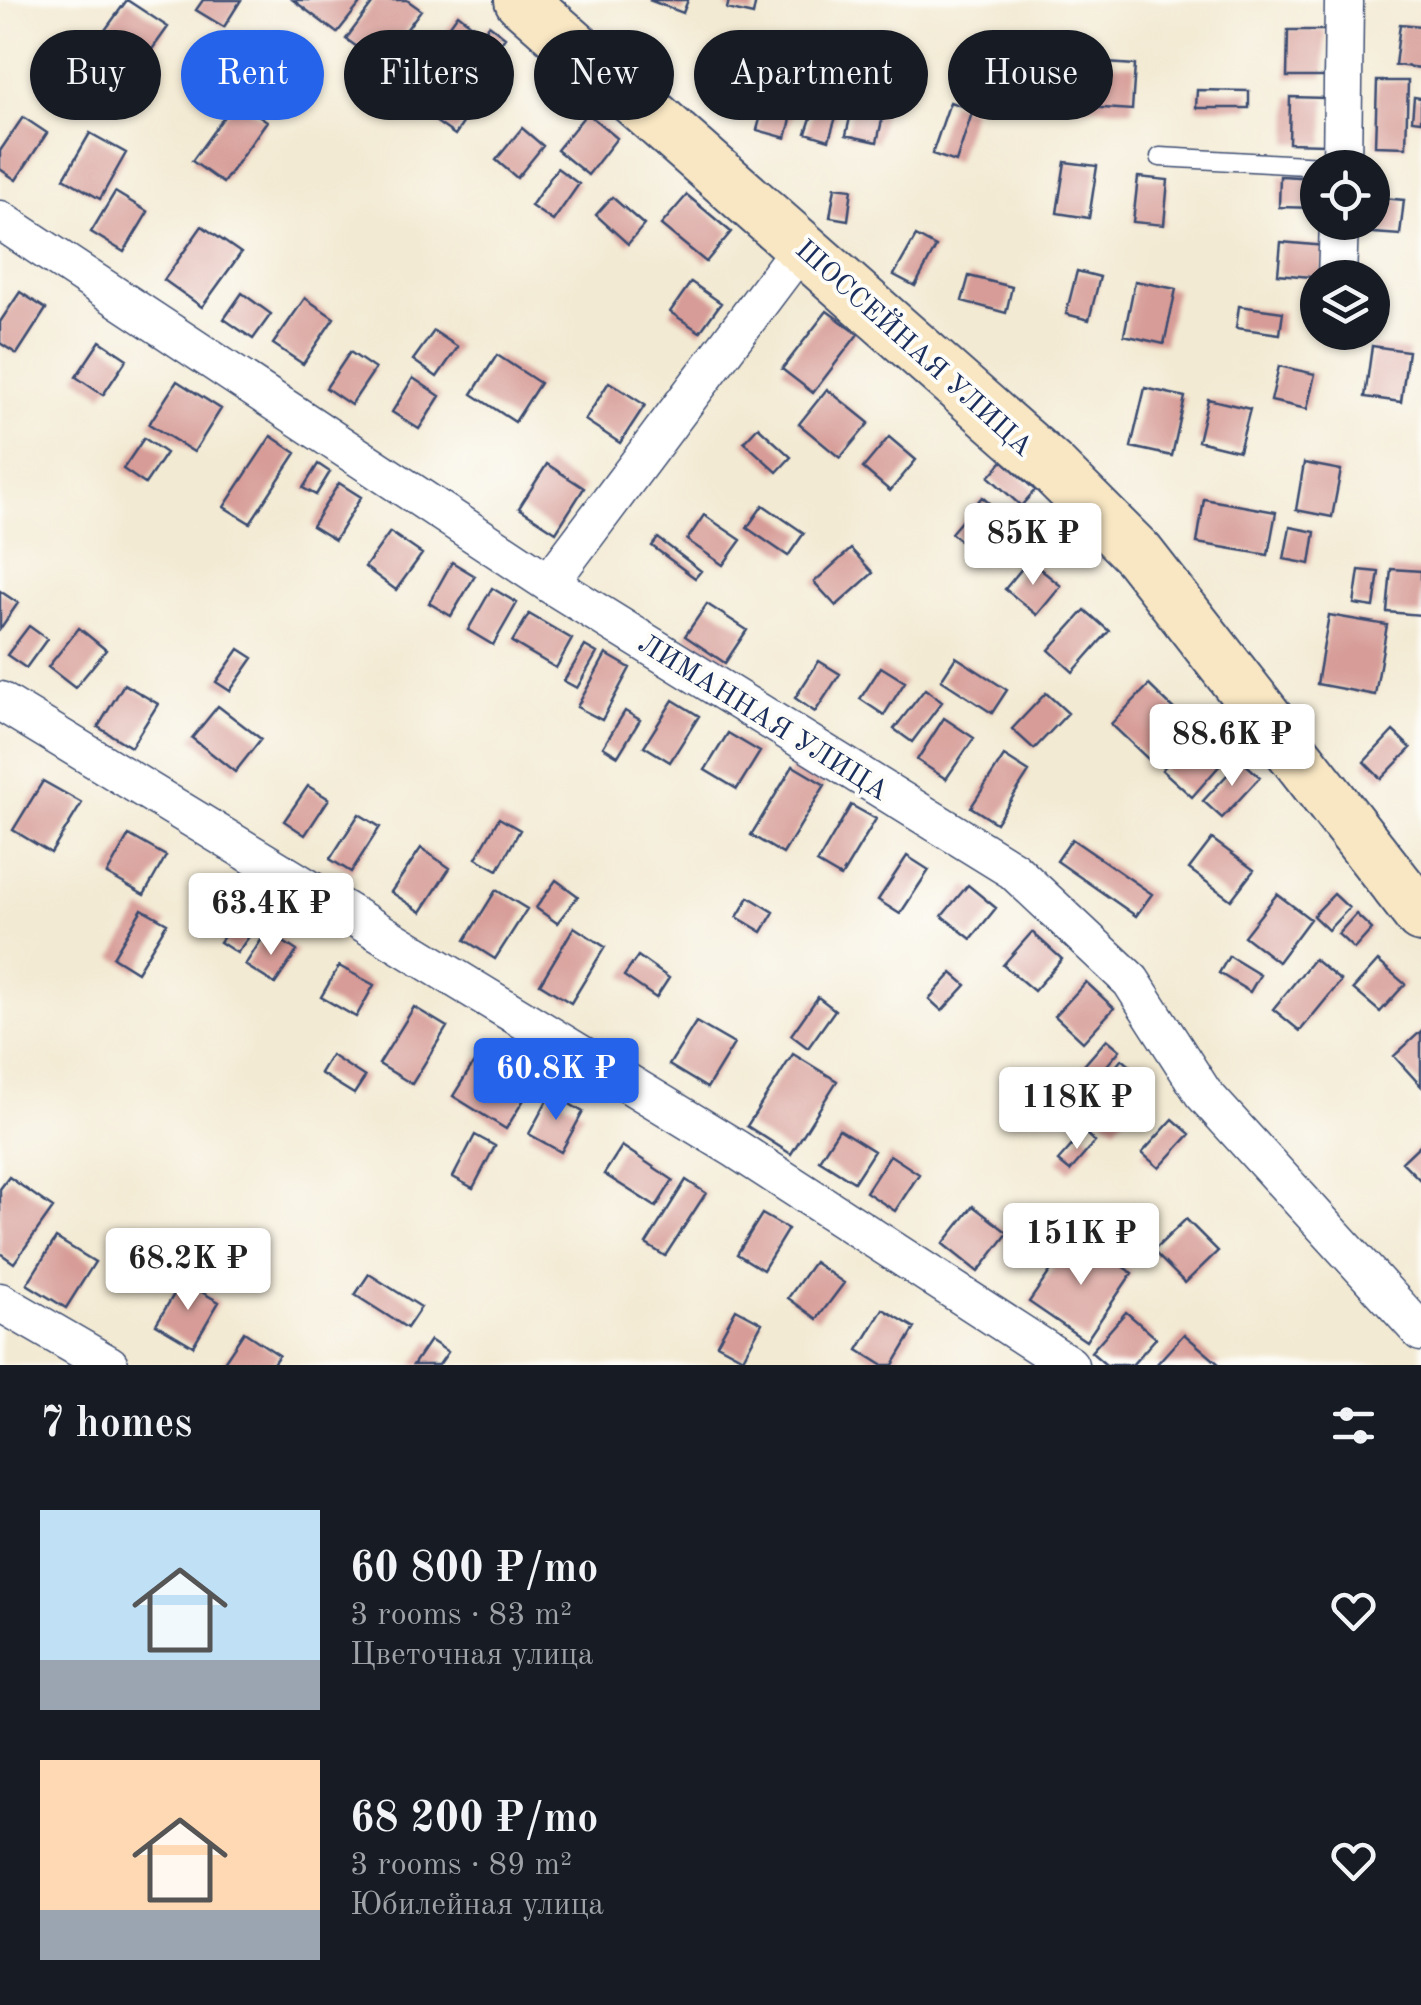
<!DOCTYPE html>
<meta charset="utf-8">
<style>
body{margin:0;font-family:"Old Standard TT",serif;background:#242831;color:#f1f3f6;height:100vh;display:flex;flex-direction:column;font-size:38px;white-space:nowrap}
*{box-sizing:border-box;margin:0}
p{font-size:32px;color:#9ea1a6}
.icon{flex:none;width:55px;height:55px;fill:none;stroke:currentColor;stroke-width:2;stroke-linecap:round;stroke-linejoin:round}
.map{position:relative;height:1365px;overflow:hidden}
.panel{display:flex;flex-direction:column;background:#171b24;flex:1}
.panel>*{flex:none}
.top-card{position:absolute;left:30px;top:30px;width:1362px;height:90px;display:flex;gap:20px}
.controls{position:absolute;left:1300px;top:150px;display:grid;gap:20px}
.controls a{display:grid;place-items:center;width:90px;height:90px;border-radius:50%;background:#171b24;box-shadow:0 2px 8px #0004;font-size:50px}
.price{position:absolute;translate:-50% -85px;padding:0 22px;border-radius:10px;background:#fff;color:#222;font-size:32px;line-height:65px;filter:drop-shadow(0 2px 5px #0008)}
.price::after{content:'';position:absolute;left:50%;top:60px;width:30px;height:22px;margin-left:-15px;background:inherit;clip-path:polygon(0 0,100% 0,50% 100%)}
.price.on{background:#2563eb;color:#fff}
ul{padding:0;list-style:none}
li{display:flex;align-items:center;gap:30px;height:250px;padding:0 40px}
li span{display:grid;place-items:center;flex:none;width:280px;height:200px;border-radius:0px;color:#555}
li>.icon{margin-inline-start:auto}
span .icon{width:120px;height:120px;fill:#fffc;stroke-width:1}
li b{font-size:42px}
h2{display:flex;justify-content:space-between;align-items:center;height:120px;padding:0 40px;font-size:42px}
.chip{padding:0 35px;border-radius:45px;background:#171b24;box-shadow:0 2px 8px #0004;font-size:35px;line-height:90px}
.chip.on{background:#2563eb;color:#fff}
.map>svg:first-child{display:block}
.building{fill:#d79c97}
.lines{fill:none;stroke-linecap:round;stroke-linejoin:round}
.lane-casing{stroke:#3b4b70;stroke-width:21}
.street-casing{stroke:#3b4b70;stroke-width:41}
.secondary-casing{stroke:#3b4b70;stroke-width:56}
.lane{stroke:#fff;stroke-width:18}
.street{stroke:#fff;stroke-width:38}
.secondary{stroke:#f9e7c3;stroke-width:52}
.labels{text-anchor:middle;stroke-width:8;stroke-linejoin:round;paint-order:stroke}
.street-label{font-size:28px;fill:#1b2f5e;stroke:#fdfcf7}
</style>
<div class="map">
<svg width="1421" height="1365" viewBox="0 0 1421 1365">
<rect width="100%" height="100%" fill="#fdfcf7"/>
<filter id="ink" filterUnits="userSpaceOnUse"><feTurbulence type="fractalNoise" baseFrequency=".01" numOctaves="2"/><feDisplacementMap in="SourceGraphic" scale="20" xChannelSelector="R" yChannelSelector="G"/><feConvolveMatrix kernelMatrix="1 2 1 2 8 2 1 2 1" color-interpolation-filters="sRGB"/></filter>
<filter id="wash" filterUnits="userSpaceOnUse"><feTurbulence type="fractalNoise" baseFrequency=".0048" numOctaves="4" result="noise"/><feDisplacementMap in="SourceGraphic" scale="40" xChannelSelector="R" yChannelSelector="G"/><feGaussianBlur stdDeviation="2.25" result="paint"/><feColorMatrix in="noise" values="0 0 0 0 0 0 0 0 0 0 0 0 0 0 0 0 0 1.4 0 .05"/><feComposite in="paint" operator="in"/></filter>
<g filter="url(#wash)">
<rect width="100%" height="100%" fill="#f3ead3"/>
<g id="blocks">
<path class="building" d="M127,0L168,27L143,62L103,33Z
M203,0H241L224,27L196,10Z
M293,0H363L337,33Z
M375,0H407L421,10L381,64L346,39Z
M649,0H688L683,13Z
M729,0H756L753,15L727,9Z
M458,14L472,25L420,95L407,85Z
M1400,24L1421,26V68L1395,65Z
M489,25L505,37L478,73L463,62Z
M1288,30H1325L1324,77H1287Z
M779,50L807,59L786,138L757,130Z
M1076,61L1135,65L1132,110L1073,106Z
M450,78L480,98L455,135L425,114Z
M1377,81H1408L1406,147L1375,146Z
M1197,90L1249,91V108H1196Z
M855,96L886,103L877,142L846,135Z
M1290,97L1326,98L1324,144L1289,143Z
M1414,97L1421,98V121L1412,120Z
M236,100L267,121L223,183L192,161Z
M817,100L839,107L829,140L806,133Z
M950,102L973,110L956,162L932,154Z
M587,113L617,138L588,175L557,150Z
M23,117L47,133L16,180L0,169V151Z
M522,128L543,146L517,178L496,160Z
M90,133L126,153L100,199L64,178Z
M1065,162L1097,166L1089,218L1057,213Z
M557,168L579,184L553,221L531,206Z
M1280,176L1318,178V208L1279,207Z
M1138,177L1168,180L1164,225L1133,222Z
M835,187L852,189L848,220L830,217Z
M115,192L148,212L124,252L91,232Z
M687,195L731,232L706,262L661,225Z
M612,197L644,225L628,244L596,215Z
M1372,197L1404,200L1400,235L1360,232L1361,222H1372Z
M202,226L241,253L202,307L164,280Z
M916,236L936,247L915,286L894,275Z
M1281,242L1325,246L1322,278L1278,274Z
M1077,271L1100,277L1089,320L1066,314Z
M969,276L1012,287L1006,313L962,301Z
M1135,281L1176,289L1164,344L1124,335Z
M691,282L721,303L700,332L670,312Z
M20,292L46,309L17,354L0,343V322Z
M242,293L271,314L253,339L224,319Z
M305,298L334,318L303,364L273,344Z
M1239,306L1283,312L1280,334L1236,328Z
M827,311L858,334L813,393L782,369Z
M434,331L458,347L437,377L413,360Z
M100,341L127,359L103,395L76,377Z
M1372,346L1408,351L1401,402L1365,397Z
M350,352L375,369L351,405L326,388Z
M497,355L540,383L515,422L472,394Z
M1279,366L1315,374L1307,409L1271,401Z
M413,378L440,396L419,429L392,412Z
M177,381L221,409L194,452L149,424Z
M609,382L645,405L620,443L585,420Z
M1145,388L1185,397L1172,456L1131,447Z
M827,389L869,423L840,458L799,424Z
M1208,399L1250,409L1239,451L1198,441Z
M758,427L791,457L777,472L744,442Z
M271,436L296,453L250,523L224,507Z
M889,437L916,460L890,491L863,468Z
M144,438L166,453L145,484L123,469Z
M1003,461L1035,490L1021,506L989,477Z
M1304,463L1341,470L1332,517L1296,510Z
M318,464L330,472L316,495L303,488Z
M547,464L584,488L556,532L519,508Z
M339,483L361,497L335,540L312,526Z
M982,497L1004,516L973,551L951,533Z
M1204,499L1276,512L1268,555L1197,543Z
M763,505L804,533L788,556L747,528Z
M704,515L741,540L723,565L687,540Z
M1290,527L1315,532L1310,564L1284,559Z
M390,532L422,554L396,590L365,567Z
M658,538L701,571L695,578L652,546Z
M851,549L873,573L836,606L814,582Z
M1029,560L1061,586L1037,615L1005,589Z
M452,562L475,576L451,616L429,603Z
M1391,569L1421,571V615L1387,612Z
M1359,570L1379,572L1374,607L1354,604Z
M492,588L517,603L493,645L468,630Z
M0,591L18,603L0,629Z
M707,604L747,630L725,663L685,636Z
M1085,610L1109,631L1073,672L1049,650Z
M529,614L572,639L556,668L512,642Z
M1329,615L1387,625L1375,695L1317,684Z
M29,626L47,639L26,668L7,655Z
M79,628L106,650L75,688L48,667Z
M585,646L597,653L577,688L564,681Z
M239,649L253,658L230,691L216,682Z
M606,654L630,668L602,720L577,707Z
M956,657L1007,690L992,713L941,680Z
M819,661L840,674L815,712L795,698Z
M881,667L905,682L884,715L860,699Z
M124,684L158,704L131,747L98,727Z
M1149,685L1185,720L1148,759L1111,724Z
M925,689L942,702L912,742L894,729Z
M1046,693L1068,713L1034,749L1012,729Z
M673,700L699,716L670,762L644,746Z
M218,706L261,739L235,772L192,738Z
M625,711L640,720L618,756L603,747Z
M944,718L974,738L946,779L917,760Z
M1206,721L1236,747L1192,797L1162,770Z
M1393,731L1411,748L1381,779L1364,762Z
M728,733L760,752L737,789L705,770Z
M1004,756L1029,772L996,823L971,807Z
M1241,760L1260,777L1222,818L1203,801Z
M793,766L825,785L783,854L751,835Z
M43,781L82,803L51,853L13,830Z
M308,786L329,799L305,835L284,821Z
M851,805L876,819L841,877L817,863Z
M359,814L380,827L351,872L330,859Z
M499,818L520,830L498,870L476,858Z
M129,835L166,856L144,895L107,874Z
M1072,839L1152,894L1136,916L1057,861Z
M1212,839L1254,870L1231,900L1189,869Z
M421,848L450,868L421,912L391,892Z
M907,856L929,870L900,914L878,900Z
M556,880L578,896L557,923L536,908Z
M968,885L996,908L971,939L942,916Z
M496,890L527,909L495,959L465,940Z
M1277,894L1310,919L1278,962L1244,936Z
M1334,894L1349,908L1328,930L1313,916Z
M749,897L774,912L762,932L737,917Z
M244,908L261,920L237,953L220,942Z
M142,909L167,923L137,972L113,957Z
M1356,914L1372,929L1354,949L1338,934Z
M574,927L605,947L571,1003L540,984Z
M267,931L297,951L275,984L245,965Z
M1032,932L1062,959L1034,991L1003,965Z
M638,956L669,978L656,998L624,976Z
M1229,956L1260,975L1250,992L1219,973Z
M1314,959L1341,981L1300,1031L1273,1009Z
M1378,961L1405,984L1380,1012L1353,989Z
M339,966L374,985L356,1017L321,997Z
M952,973L966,985L942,1011L929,999Z
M1086,982L1114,1008L1083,1042L1055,1016Z
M818,997L835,1010L808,1048L791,1035Z
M414,1007L447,1027L412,1084L379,1064Z
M696,1022L734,1044L707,1088L669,1065Z
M1421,1031V1086L1394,1056Z
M1107,1039L1120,1050L1093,1082L1080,1070Z
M793,1054L837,1081L791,1154L747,1126Z
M331,1055L365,1077L354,1094L320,1073Z
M478,1056L531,1088L506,1129L453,1096Z
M1122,1059L1152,1084L1115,1128L1085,1103Z
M551,1093L583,1112L561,1152L529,1134Z
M1173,1119L1190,1134L1159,1168L1142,1153Z
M839,1129L874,1151L854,1182L819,1160Z
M1084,1132L1095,1142L1070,1171L1058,1161Z
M475,1135L495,1146L473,1188L453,1177Z
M1421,1144V1181L1402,1162Z
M622,1146L673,1180L656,1207L604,1174Z
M890,1155L919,1174L895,1211L866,1192Z
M9,1177L53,1208L14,1263L0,1253V1189Z
M686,1180L706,1193L665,1256L646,1244Z
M973,1206L1008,1233L978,1272L943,1244Z
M762,1214L788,1229L763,1270L737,1254Z
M1186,1219L1218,1251L1185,1283L1153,1251Z
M1076,1234L1132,1273L1086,1341L1029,1302Z
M56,1238L95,1262L66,1308L27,1284Z
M814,1262L844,1283L817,1319L788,1298Z
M369,1274L421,1307L407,1328L355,1295Z
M182,1281L219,1302L193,1346L156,1324Z
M736,1309L762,1323L743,1358L717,1344Z
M883,1309L915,1328L893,1365H882L858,1350Z
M1126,1312L1156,1338L1132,1365H1106L1091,1352Z
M244,1332L279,1355L272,1365H222Z
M1184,1334L1220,1365H1156Z
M430,1340L448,1352L439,1365H413Z"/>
</g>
</g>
<g filter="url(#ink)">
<use href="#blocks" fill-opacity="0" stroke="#3b4b70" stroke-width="2.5"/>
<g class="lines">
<g class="lane-casing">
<path id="lane" d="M1160,157L1342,167"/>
</g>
<g class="street-casing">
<path id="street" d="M1342,168L1344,0
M0,220L549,583L1013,870L1131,981L1203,1093L1421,1332
M1337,278L1339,222
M549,583L802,246
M0,701L736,1149L1069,1365
M0,1302L109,1365"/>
</g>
<g class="secondary-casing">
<path id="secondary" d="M521,0L1052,468L1138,554L1421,916"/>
</g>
<use href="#lane" class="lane"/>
<use href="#street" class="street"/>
<use href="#secondary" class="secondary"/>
</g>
</g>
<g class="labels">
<g class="street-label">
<text transform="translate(915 347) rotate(42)" y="10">ШОССЕЙНАЯ УЛИЦА</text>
<text transform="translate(764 716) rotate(32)" y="10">ЛИМАННАЯ УЛИЦА</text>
</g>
</g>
</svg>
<div class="controls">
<a><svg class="icon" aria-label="locate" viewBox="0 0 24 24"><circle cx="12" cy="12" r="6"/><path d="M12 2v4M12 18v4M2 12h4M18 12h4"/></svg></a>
<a><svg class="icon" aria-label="layers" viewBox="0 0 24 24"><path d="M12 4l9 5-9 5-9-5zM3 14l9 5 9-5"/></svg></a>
</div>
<b class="price" style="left:1033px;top:588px">85K ₽</b>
<b class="price" style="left:1232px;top:789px">88.6K ₽</b>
<b class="price" style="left:271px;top:958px">63.4K ₽</b>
<b class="price on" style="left:556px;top:1123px">60.8K ₽</b>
<b class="price" style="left:1077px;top:1152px">118K ₽</b>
<b class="price" style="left:1081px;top:1288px">151K ₽</b>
<b class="price" style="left:188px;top:1313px">68.2K ₽</b>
<div class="top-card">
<a class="chip">Buy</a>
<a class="chip on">Rent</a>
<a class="chip">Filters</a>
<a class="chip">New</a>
<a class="chip">Apartment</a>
<a class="chip">House</a>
</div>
</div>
<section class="panel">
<h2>7 homes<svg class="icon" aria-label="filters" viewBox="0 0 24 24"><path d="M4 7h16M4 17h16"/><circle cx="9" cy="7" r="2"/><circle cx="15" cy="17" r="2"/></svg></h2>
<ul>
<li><span style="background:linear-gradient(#bfe0f5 75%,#9aa5b1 0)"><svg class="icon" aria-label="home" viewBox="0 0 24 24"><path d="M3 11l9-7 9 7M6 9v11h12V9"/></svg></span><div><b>60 800 ₽/mo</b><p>3 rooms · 83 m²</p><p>Цветочная улица</p></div><svg class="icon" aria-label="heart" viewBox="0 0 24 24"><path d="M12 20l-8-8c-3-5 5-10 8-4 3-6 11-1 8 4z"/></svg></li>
<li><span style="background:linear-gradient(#ffd9b3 75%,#9aa5b1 0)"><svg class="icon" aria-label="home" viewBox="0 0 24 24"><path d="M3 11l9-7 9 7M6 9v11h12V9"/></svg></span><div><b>68 200 ₽/mo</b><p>3 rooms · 89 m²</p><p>Юбилейная улица</p></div><svg class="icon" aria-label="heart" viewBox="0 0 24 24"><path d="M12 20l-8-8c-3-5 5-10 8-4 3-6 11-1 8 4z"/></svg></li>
</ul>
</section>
